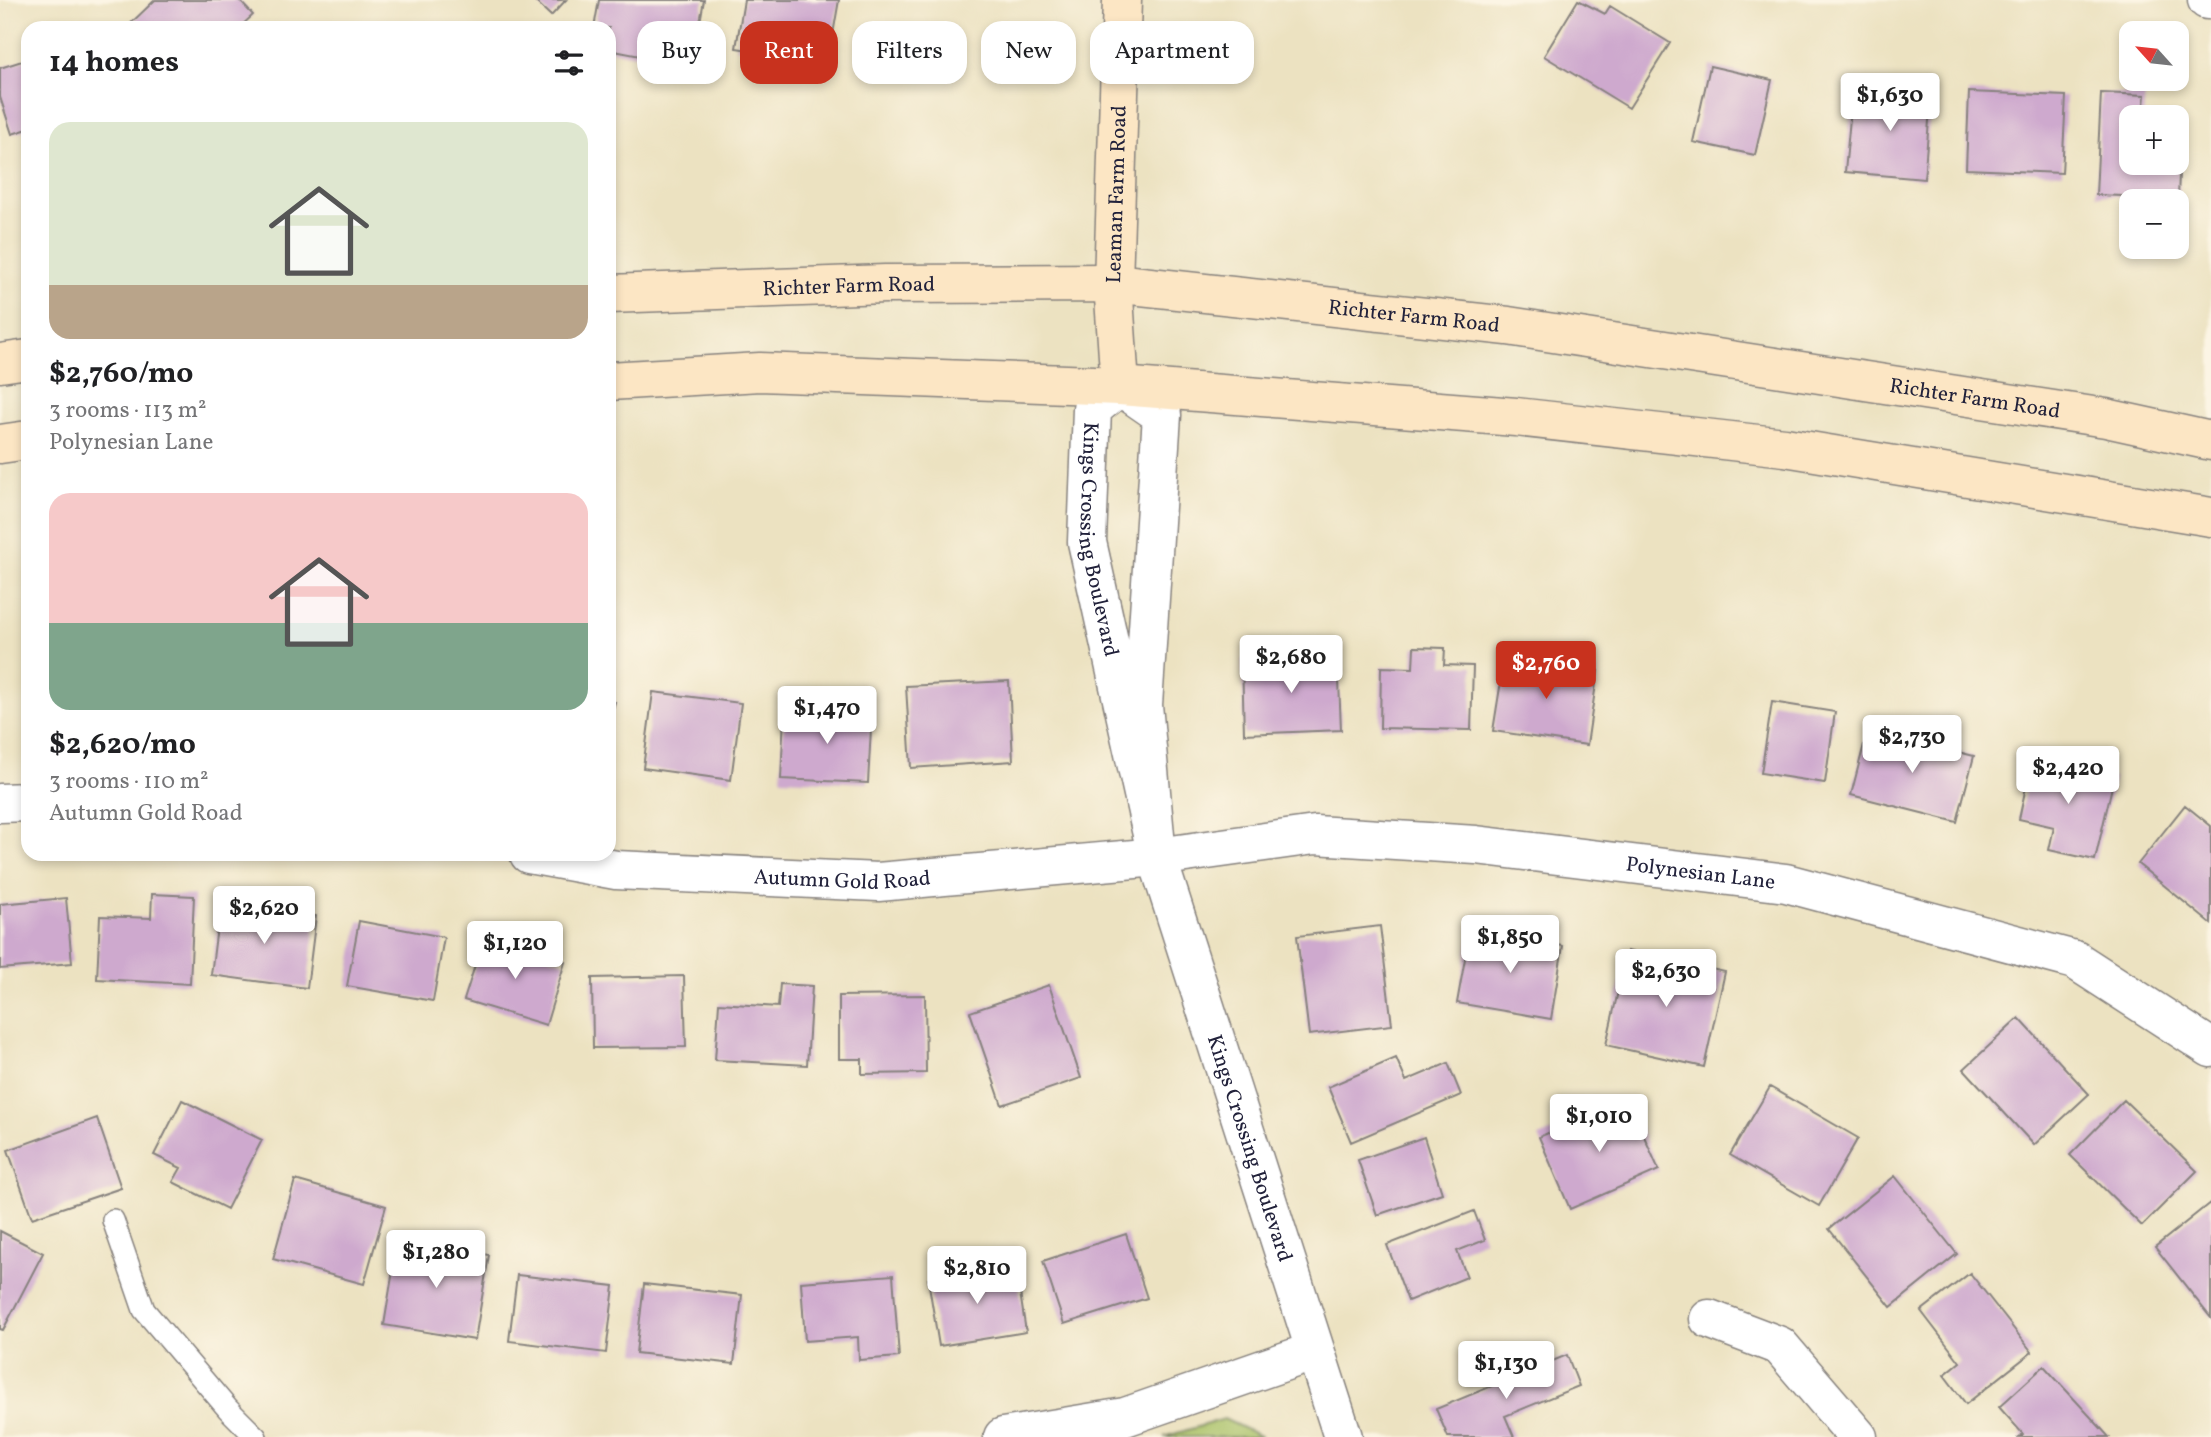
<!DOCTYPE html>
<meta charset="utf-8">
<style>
body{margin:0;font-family:Vollkorn,serif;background:#f2f2f2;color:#202124;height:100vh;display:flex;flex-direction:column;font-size:26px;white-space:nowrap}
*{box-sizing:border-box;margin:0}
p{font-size:23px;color:#757577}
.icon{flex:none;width:38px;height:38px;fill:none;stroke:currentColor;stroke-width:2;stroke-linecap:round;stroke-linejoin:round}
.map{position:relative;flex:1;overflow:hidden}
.sheet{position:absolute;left:21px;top:21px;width:595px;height:840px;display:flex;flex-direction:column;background:#fff;border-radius:21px;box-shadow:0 4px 10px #0003}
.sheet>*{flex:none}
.banner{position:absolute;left:637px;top:21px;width:665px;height:63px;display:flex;gap:14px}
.needle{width:46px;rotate:297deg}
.tools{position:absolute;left:2119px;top:21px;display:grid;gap:14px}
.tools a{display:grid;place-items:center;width:70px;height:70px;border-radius:14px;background:#fff;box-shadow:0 4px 10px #0003;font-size:35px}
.price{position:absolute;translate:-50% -60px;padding:0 16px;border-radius:7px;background:#fff;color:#222;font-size:23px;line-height:46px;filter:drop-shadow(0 2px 4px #0008)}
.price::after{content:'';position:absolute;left:50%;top:42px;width:21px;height:16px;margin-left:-10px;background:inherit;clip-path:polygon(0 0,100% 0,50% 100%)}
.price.active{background:#c8321e;color:#fff}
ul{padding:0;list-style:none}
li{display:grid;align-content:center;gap:14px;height:371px;padding:0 28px}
li span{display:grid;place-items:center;height:217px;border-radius:21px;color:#555}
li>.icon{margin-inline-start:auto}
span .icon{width:126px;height:126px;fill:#fffc;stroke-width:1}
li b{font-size:30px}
h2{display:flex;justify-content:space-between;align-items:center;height:84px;padding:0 28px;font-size:30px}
.pill{padding:0 24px;border-radius:21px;background:#fff;box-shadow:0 4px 10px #0003;font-size:24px;line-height:63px}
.pill.active{background:#c8321e;color:#fff}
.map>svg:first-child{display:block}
.green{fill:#a9c166;stroke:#667250;stroke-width:2}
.building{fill:#cea9ce}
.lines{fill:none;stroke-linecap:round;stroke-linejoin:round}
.lane-casing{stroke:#87827e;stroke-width:24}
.street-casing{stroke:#87827e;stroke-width:41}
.secondary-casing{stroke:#87827e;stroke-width:41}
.lane{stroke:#fff;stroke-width:21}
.street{stroke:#fff;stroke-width:38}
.secondary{stroke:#fce6c4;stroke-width:38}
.labels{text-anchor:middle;stroke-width:7;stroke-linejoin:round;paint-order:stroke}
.street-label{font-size:21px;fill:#22223b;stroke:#fcf5e5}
</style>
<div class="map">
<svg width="2211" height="1437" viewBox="0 0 2211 1437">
<rect width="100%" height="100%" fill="#fcf5e5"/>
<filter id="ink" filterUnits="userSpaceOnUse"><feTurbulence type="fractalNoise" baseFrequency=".0143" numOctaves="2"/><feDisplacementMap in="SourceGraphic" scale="14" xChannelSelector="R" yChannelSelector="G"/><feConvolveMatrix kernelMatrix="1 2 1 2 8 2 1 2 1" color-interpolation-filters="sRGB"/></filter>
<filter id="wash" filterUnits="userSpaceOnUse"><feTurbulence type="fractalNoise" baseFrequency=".00686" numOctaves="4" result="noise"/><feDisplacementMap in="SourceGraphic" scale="28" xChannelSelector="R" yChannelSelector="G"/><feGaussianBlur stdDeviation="1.57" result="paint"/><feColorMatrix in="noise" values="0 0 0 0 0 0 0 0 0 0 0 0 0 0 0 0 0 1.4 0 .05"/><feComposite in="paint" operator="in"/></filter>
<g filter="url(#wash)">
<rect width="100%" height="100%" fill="#ece2c1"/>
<path class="green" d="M1224,1419L1262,1437H1164Z"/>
<g id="blocks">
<path class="building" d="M155,0H239L253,15L239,28H128L127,27Z
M534,0H566L551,16Z
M599,0H704L692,66L609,50V28H594Z
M744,0H839L828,63L736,48Z
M1578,0L1605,14L1610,6L1670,43L1629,108L1544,56Z
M28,59V129L12,134L0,97V68Z
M1710,66L1772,80L1755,155L1693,142Z
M1891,83L1932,86L1924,179L1845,172L1852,97L1889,100Z
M1969,92L2066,96L2062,173L1966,169Z
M2101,93L2145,95L2143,117H2132V163H2177V125H2181L2178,198L2096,195Z
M1414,647L1445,648L1444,665L1473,666L1471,730L1380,728L1381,667L1413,668Z
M1338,656L1341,730L1244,734L1242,659Z
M1505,656L1598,670L1587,745L1493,731Z
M1009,681L1013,761L911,768L906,686Z
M653,692L741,703L731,780L643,768Z
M609,700L615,702L610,719H609Z
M1772,702L1835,712L1825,783L1761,773Z
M804,708L872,710L868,783L781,779L784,715L803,716Z
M1868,729L1974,756L1957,822L1851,795Z
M2032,759L2114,778L2095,860L2049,850L2054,827L2019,819Z
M2185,805L2211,826V924L2138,864Z
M152,894L194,896L190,984L97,979L100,916L151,918Z
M66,898L72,963L0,969V904Z
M220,903L316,916L307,988L211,975Z
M359,921L444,937L433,1001L347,986Z
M1380,926L1392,1025L1309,1035L1297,936Z
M1470,931L1563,946L1551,1019L1457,1003Z
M484,937L565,962L546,1025L464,1000Z
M1627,951L1725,972L1704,1067L1606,1045Z
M684,976L686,1047L593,1048L592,978Z
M780,984L812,986L807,1065L715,1060L719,1003L778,1007Z
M1049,985L1081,1078L1002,1105L970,1012Z
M925,995L926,1073L862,1074V1059H839V996Z
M2019,1018L2089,1094L2034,1145L1964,1069Z
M1396,1058L1406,1081L1448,1063L1461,1095L1351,1142L1328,1087Z
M1770,1087L1858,1138L1819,1206L1730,1155Z
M1627,1098L1659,1170L1570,1209L1539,1137Z
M182,1100L262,1140L227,1209L173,1182L181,1168L154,1155Z
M2124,1100L2197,1171L2142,1226L2070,1155Z
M97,1118L121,1188L32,1218L8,1150Z
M1424,1137L1442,1193L1377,1215L1358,1160Z
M1895,1176L1957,1254L1891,1307L1829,1229Z
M295,1180L386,1206L364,1284L273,1259Z
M2211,1202V1318L2155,1247Z
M1474,1211L1485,1240L1457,1251L1467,1277L1408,1301L1387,1245Z
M0,1231L43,1253L3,1330L0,1329Z
M1126,1234L1147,1298L1064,1324L1043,1261Z
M398,1240L489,1255L475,1340L384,1325Z
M1016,1266L1026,1332L939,1346L928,1279Z
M1970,1273L2032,1352L1966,1404L1944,1375L1960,1362L1921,1311Z
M517,1275L614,1286L606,1353L509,1341Z
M893,1275L899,1357L859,1360L858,1337L805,1341L801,1282Z
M644,1284L742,1295L734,1364L636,1353Z
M1567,1355L1579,1386L1505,1416L1514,1437H1448L1436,1409Z
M2044,1366L2109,1437H2019L2023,1434L1999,1407Z"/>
</g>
</g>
<g filter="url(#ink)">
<use href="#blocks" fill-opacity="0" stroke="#87827e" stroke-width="2"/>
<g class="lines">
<g class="lane-casing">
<path id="lane" d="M113,1220L144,1310L228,1409L256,1437"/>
</g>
<g class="street-casing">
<g id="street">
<path d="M2207,0H2211"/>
<path d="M0,803L28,802"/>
<path id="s1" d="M529,854L616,870L878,882L1157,857L1315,835L1476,845L1786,883L2075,960L2211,1048"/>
<path id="s2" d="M1157,857L1143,705L1162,415L1120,386L1092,409L1087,542L1157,857L1343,1437"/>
<path d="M1709,1319L1780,1346L1858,1437"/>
<path d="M1003,1437L1125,1417L1315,1351"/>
</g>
</g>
<g class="secondary-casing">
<g id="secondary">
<path id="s3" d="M609,294L885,284L1113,283L1508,326L2106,418L2211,441"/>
<path d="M0,363L28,359"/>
<path d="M609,381L760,372L1120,386L1516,417L1785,447L2211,517"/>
<path id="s4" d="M1120,386L1113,283L1122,0"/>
<path d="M0,444L28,440"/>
</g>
</g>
<use href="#lane" class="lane"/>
<use href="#street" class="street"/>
<use href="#secondary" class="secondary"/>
</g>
</g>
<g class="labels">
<g class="street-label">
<text dy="7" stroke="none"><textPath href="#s4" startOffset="192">Leaman Farm Road</textPath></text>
<text dy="7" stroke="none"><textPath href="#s3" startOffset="240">Richter Farm Road</textPath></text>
<text dy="7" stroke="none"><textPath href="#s3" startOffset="807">Richter Farm Road</textPath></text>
<text dy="7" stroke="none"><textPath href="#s3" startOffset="1374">Richter Farm Road</textPath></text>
<text dy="7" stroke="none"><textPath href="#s2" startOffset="662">Kings Crossing Boulevard</textPath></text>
<text dy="7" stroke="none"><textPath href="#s1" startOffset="1178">Polynesian Lane</textPath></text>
<text dy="7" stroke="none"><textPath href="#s1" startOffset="315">Autumn Gold Road</textPath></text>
<text dy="7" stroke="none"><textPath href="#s2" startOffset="1292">Kings Crossing Boulevard</textPath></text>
</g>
</g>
</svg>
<div class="tools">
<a><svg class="needle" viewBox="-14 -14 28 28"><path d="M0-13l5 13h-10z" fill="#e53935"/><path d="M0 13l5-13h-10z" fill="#757577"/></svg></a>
<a>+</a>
<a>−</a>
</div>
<b class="price" style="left:1890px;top:133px">$1,630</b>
<b class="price" style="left:1291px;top:695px">$2,680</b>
<b class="price active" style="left:1546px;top:701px">$2,760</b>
<b class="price" style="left:827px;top:746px">$1,470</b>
<b class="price" style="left:1912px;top:775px">$2,730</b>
<b class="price" style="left:2068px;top:806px">$2,420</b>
<b class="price" style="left:264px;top:946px">$2,620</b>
<b class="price" style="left:1510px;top:975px">$1,850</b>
<b class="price" style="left:515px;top:981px">$1,120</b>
<b class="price" style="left:1666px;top:1009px">$2,630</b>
<b class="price" style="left:1599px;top:1154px">$1,010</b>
<b class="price" style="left:436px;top:1290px">$1,280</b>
<b class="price" style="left:977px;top:1306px">$2,810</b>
<b class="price" style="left:1506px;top:1401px">$1,130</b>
<div class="banner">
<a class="pill">Buy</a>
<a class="pill active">Rent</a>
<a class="pill">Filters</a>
<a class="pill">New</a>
<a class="pill">Apartment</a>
</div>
<section class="sheet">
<h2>14 homes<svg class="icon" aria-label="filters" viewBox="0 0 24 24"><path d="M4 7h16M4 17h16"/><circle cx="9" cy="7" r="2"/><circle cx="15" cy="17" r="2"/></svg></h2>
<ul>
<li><span style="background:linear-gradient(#dfe7d0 75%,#b9a48a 0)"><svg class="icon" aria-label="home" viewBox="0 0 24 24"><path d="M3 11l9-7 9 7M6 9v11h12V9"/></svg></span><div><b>$2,760/mo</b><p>3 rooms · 113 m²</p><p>Polynesian Lane</p></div></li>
<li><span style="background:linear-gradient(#f6c9c9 60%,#7fa58c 0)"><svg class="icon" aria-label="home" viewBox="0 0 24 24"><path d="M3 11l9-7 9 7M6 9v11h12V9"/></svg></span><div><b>$2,620/mo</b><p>3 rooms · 110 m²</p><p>Autumn Gold Road</p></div></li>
</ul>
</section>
</div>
